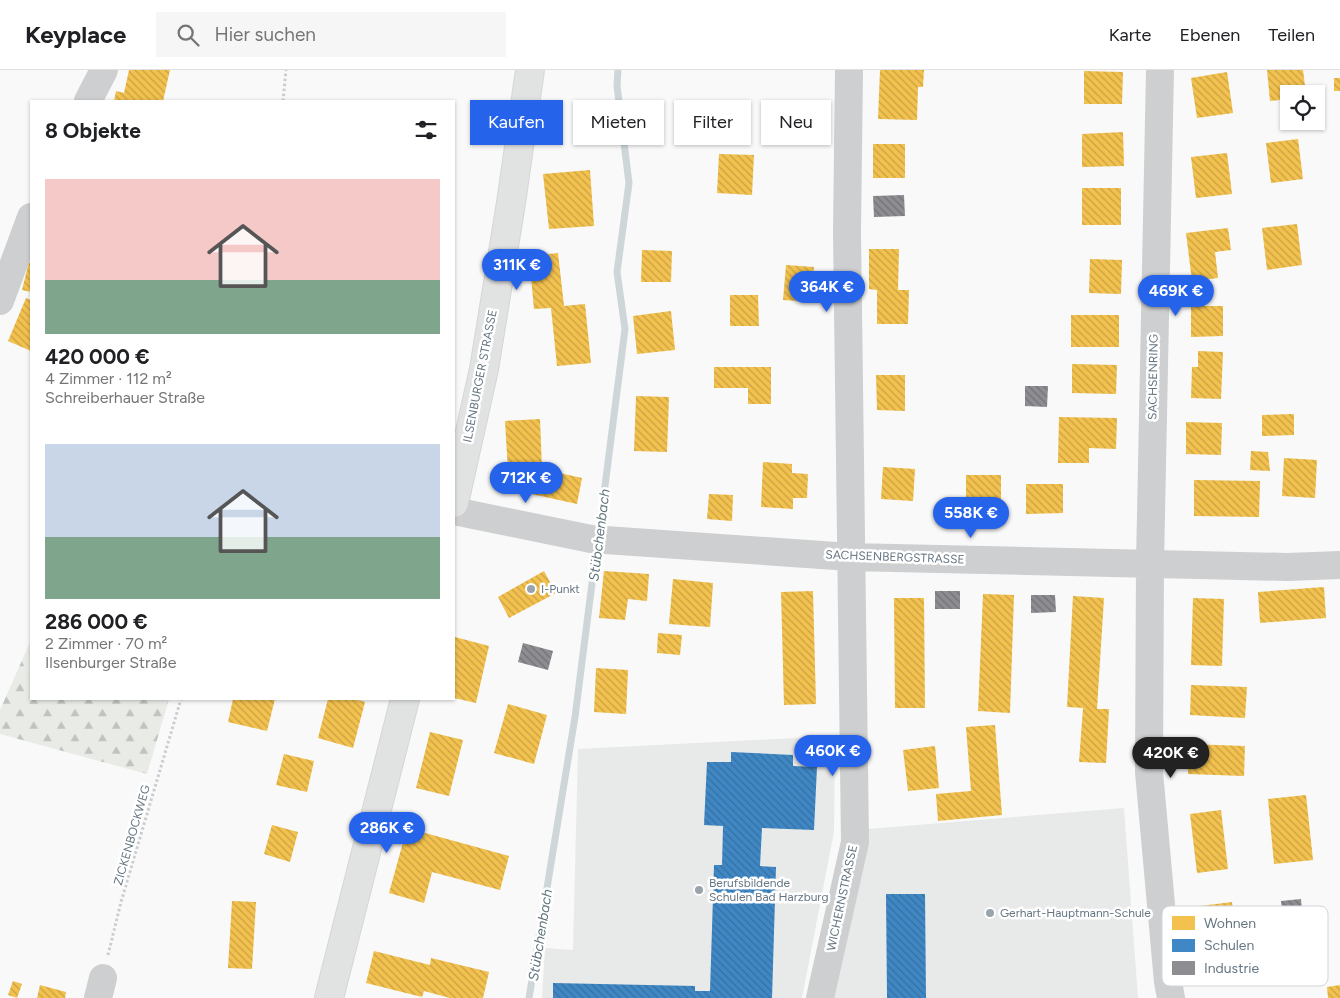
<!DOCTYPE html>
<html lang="de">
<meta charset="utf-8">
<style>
body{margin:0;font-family:Figtree,sans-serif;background:#f6f6f6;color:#202124;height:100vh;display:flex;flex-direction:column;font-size:19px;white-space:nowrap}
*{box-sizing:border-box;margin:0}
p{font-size:16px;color:#757577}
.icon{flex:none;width:28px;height:28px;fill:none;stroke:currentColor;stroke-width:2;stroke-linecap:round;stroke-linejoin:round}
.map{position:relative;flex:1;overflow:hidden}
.details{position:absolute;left:30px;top:30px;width:425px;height:600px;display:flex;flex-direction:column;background:#fff;border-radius:0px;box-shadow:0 1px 4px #0004}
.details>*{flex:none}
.hud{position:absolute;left:470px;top:30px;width:475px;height:45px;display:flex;gap:10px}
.tools{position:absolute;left:1280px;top:15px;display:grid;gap:10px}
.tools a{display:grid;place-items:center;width:45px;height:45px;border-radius:0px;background:#fff;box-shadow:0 1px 4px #0004;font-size:25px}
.price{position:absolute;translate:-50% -42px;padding:0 11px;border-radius:18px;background:#2563eb;color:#fff;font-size:16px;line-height:32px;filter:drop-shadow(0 1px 2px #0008)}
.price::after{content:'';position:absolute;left:50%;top:30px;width:15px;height:11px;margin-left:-8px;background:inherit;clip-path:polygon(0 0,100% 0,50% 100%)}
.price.on{background:#222;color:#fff}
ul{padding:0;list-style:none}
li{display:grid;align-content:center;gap:10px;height:265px;padding:0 15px}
li span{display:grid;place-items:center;height:155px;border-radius:0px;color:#555}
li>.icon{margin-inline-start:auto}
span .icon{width:90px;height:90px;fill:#fffc;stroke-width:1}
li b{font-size:21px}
h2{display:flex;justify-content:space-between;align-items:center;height:60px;padding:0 15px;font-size:21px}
.pill{padding:0 18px;border-radius:0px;background:#fff;box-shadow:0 1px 4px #0004;font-size:18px;line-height:45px}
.pill.on{background:#2563eb;color:#fff}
header{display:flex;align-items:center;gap:30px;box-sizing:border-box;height:70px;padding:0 25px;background:#fff;border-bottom:1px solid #e0e0e0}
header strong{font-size:24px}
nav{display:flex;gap:28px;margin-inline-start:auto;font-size:18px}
.search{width:350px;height:45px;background:#f6f6f6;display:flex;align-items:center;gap:12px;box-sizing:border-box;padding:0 18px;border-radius:0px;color:#757577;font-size:19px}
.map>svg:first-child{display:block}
.built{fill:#e8e9e9}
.forest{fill:url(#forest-firs)}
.homes{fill:url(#homes-back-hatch)}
.schools{fill:url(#schools-back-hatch)}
.industry{fill:url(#industry-back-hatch)}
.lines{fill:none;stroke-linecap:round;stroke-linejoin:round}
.stream{stroke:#ced6d9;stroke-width:7}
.major-casing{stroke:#d5d6d7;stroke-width:30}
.path{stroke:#cbcccd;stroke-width:3;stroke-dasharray:2.5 2.5;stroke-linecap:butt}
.minor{stroke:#cecfd0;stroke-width:28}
.major{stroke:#e1e2e2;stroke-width:28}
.poi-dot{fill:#99a4ac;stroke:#fff;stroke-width:2}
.labels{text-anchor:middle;stroke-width:5;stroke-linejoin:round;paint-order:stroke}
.street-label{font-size:12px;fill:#657683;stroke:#fff}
.poi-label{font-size:12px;fill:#657683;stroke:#fff;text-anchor:start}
.water-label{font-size:14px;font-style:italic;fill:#60757c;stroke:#fff}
.key{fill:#fff;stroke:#d1d6da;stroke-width:1}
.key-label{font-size:14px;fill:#657683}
</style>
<header>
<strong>Keyplace</strong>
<div class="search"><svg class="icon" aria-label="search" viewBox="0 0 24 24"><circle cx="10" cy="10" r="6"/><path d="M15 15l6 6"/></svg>Hier suchen</div>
<nav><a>Karte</a><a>Ebenen</a><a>Teilen</a></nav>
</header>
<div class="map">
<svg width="1340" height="928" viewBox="0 0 1340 928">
<defs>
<pattern id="forest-firs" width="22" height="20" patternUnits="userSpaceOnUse" patternTransform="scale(1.25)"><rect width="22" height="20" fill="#e8ebe6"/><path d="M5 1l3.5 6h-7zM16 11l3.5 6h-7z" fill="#c0c3c0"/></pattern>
<pattern id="homes-back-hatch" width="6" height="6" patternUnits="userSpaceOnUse" patternTransform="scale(1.25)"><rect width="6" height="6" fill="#f2c14e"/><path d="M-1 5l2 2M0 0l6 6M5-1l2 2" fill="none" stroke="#c8a146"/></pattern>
<pattern id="schools-back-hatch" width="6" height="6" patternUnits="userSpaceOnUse" patternTransform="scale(1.25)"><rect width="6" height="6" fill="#3f88c5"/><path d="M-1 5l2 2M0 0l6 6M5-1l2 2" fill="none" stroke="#376f9e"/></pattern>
<pattern id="industry-back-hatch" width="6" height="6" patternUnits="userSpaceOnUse" patternTransform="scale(1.25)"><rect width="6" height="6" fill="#8d8d92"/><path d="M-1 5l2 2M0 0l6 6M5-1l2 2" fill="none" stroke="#717277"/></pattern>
</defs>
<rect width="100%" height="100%" fill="#f9f9f9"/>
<path class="built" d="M835,666L834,762L802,928H542L545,878L573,880L578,679Z
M1124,738L1138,928H830L868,759Z"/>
<path class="forest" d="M31,570V629H169L147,704L0,664V640Z"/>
<path class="homes" d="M129,0H170L163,31H114L116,21L124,23Z
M880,0H924L923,17H918L917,50L878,49Z
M1267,0H1303L1306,24H1289V29L1270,31Z
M1084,1L1123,2L1122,34H1084Z
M1227,2L1233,43L1197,48L1191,8Z
M1334,8H1340V21H1334Z
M1123,62L1124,96L1082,97V64Z
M1298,69L1303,109L1271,113L1266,73Z
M873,74H905V108H873Z
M1227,83L1232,124L1196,128L1191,87Z
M719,84L754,85L752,125L717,123Z
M590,100L594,156L549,159L543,104Z
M1082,118H1121V155H1082Z
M1297,154L1302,195L1267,200L1262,158Z
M1228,158L1231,180L1215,182L1218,208L1192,211L1186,163Z
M869,179H899L898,220H909L908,254H877V220L869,219Z
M642,180L672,181L671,212H641Z
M558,183L564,236L585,234L591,293L557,296L551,238L534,239L529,186Z
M1090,189L1122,190L1121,224L1089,223Z
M29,192L31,193V222L22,220Z
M786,195L814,197L811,232L783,230Z
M730,225H758L759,256H730Z
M26,228L31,230V281L8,271Z
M1191,236H1223V266L1191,267Z
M671,241L675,280L637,284L633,246Z
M1071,245H1119V277H1071Z
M1198,281L1223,282L1221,329L1191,328L1192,297H1198Z
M1072,294L1117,295L1116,324L1072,323Z
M714,297H771V334H748V318H714Z
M876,305H905V341L877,340Z
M636,326L669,327L667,382L634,381Z
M1294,344V365L1262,366V345Z
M1059,347L1117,348L1116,379L1089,378V393H1058Z
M540,349L542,399L582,408L577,434L518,421V400L508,401L505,351Z
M1186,352L1222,353L1221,385L1186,384Z
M1251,381L1268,382L1270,401L1250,400Z
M1284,388L1317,390L1315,428L1282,426Z
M763,392L792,394V403L808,404L807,428H793V439L761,437Z
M883,397L915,399L913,431L881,429Z
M966,405H1001V444H966Z
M1194,410L1260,411L1259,447L1194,446Z
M1026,414H1063V443L1026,444Z
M709,424L733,425L732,451L707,449Z
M544,501L556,523L509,548L498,527Z
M604,501L649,504L647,531L628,529L625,550L599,548Z
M673,509L713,513L710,557L669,554Z
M1324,517L1326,548L1260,553L1258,522Z
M813,521L816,634L784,635L781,522Z
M983,524L1014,525L1010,643L978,641Z
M1073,526L1104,528L1097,639H1109L1106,693L1079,692L1083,638L1067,637Z
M894,528H924L925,638H895Z
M1193,528L1224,529L1222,596L1191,595Z
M658,563L682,565L680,585L657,583Z
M455,567L489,576L476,633L454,628Z
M596,598L628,600L626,644L594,642Z
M1191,615L1247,617L1245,648L1190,645Z
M233,629H275L267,661L228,652Z
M328,629H354L365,632L353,678L318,668Z
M508,634L547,645L534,694L494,683Z
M995,655L1002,745L938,751L936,724L971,721L966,657Z
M430,662L463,670L449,726L416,718Z
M1189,674L1245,676L1244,706L1188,704Z
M935,676L939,718L908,721L903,680Z
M284,684L314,691L307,722L276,715Z
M1306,725L1313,790L1274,794L1268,729Z
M1221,740L1228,799L1197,803L1190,744Z
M272,755L298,762L290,792L264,784Z
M407,758L509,786L500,820L432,802L424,833L389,823Z
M232,831L256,832L252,899L228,898Z
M1232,832L1239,893L1207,896L1200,836Z
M374,881L430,895L431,888L489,902L483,928H450L424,921L422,927L366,913Z
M13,911L22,914L17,928L8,925Z
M40,915L66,922L65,928H37Z
M1340,915V928H1328L1327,917Z"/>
<path class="schools" d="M731,682L793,685V696L817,697L814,760L762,758L760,796L776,797L772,928H553V913L695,916V921H710L714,795H722L723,756L704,755L707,692H731Z
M886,824H925L926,928H887Z"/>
<path class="industry" d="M904,125L905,146L874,147L873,126Z
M1025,316H1048L1047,337L1025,336Z
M935,521H960V539H935Z
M1031,525H1055L1056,542L1031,543Z
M523,573L553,581L548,600L518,592Z
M1301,829L1307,897L1288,899L1281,831Z"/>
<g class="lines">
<path class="stream" d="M599,463L625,259L617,202L629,113L617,16L618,0
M529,928L575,647L597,474"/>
<g class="major-casing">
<path id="major" d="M454,433L484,299L511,133L530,0
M329,928L405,629"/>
</g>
<path class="path" d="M283,31L286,0
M108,885L121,832L181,629"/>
<path class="minor" d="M1160,0L1150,494L1149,702L1168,912L1171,928
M88,31L104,0
M0,231L31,147
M454,441L591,469L850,487L1287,497L1340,495
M98,928L103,908
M820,928L855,772L847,162L849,0"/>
<use href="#major" class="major"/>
</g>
<g class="poi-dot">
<circle cx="531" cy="519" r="5"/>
<circle cx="699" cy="820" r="5"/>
<circle cx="990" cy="843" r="5"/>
</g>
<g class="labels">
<g class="street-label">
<text transform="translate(480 306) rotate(-79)" y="4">ILSENBURGER STRASSE</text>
<text transform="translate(1153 307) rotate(-89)" y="4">SACHSENRING</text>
<text transform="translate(895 487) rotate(2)" y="4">SACHSENBERGSTRASSE</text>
<text transform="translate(132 765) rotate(-74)" y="4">ZICKENBOCKWEG</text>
<text transform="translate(842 828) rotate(-78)" y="4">WICHERNSTRASSE</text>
</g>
<g class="poi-label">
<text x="541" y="523">I-Punkt</text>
<text x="709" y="817">Berufsbildende<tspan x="709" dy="14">Schulen Bad Harzburg</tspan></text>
<text x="1000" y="847">Gerhart-Hauptmann-Schule</text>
</g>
<g class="water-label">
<text transform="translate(599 465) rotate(-83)" y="5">Stübchenbach</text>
<text transform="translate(540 865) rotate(-81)" y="5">Stübchenbach</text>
</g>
</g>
<rect x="1162" y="836" width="166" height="80" rx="8" class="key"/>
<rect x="1172" y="846" width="23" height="14" fill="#f2c14e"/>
<rect x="1172" y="869" width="23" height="13" fill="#3f88c5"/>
<rect x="1172" y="891" width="23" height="14" fill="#8d8d92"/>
<g class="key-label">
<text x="1204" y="858">Wohnen</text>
<text x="1204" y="880">Schulen</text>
<text x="1204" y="903">Industrie</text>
</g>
</svg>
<div class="tools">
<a><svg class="icon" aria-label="locate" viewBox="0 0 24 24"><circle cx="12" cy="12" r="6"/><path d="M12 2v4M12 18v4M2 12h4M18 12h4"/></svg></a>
</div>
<b class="price" style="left:517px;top:221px">311K €</b>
<b class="price" style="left:827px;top:243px">364K €</b>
<b class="price" style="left:1176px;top:247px">469K €</b>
<b class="price" style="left:526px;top:434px">712K €</b>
<b class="price" style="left:971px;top:469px">558K €</b>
<b class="price" style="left:833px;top:707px">460K €</b>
<b class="price on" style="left:1171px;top:709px">420K €</b>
<b class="price" style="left:387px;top:784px">286K €</b>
<div class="hud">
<a class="pill on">Kaufen</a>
<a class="pill">Mieten</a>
<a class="pill">Filter</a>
<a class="pill">Neu</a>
</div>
<section class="details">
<h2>8 Objekte<svg class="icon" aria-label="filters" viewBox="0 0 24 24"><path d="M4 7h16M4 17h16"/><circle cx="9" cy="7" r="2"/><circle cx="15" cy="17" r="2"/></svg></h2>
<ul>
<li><span style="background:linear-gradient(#f6c9c9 65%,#7fa58c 0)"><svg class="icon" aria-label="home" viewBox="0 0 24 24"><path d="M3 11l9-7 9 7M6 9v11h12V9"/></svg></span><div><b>420 000 €</b><p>4 Zimmer · 112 m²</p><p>Schreiberhauer Straße</p></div></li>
<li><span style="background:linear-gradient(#c9d6e8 60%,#7fa58c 0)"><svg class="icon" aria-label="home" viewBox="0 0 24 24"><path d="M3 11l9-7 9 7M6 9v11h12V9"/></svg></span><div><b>286 000 €</b><p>2 Zimmer · 70 m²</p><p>Ilsenburger Straße</p></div></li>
</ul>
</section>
</div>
